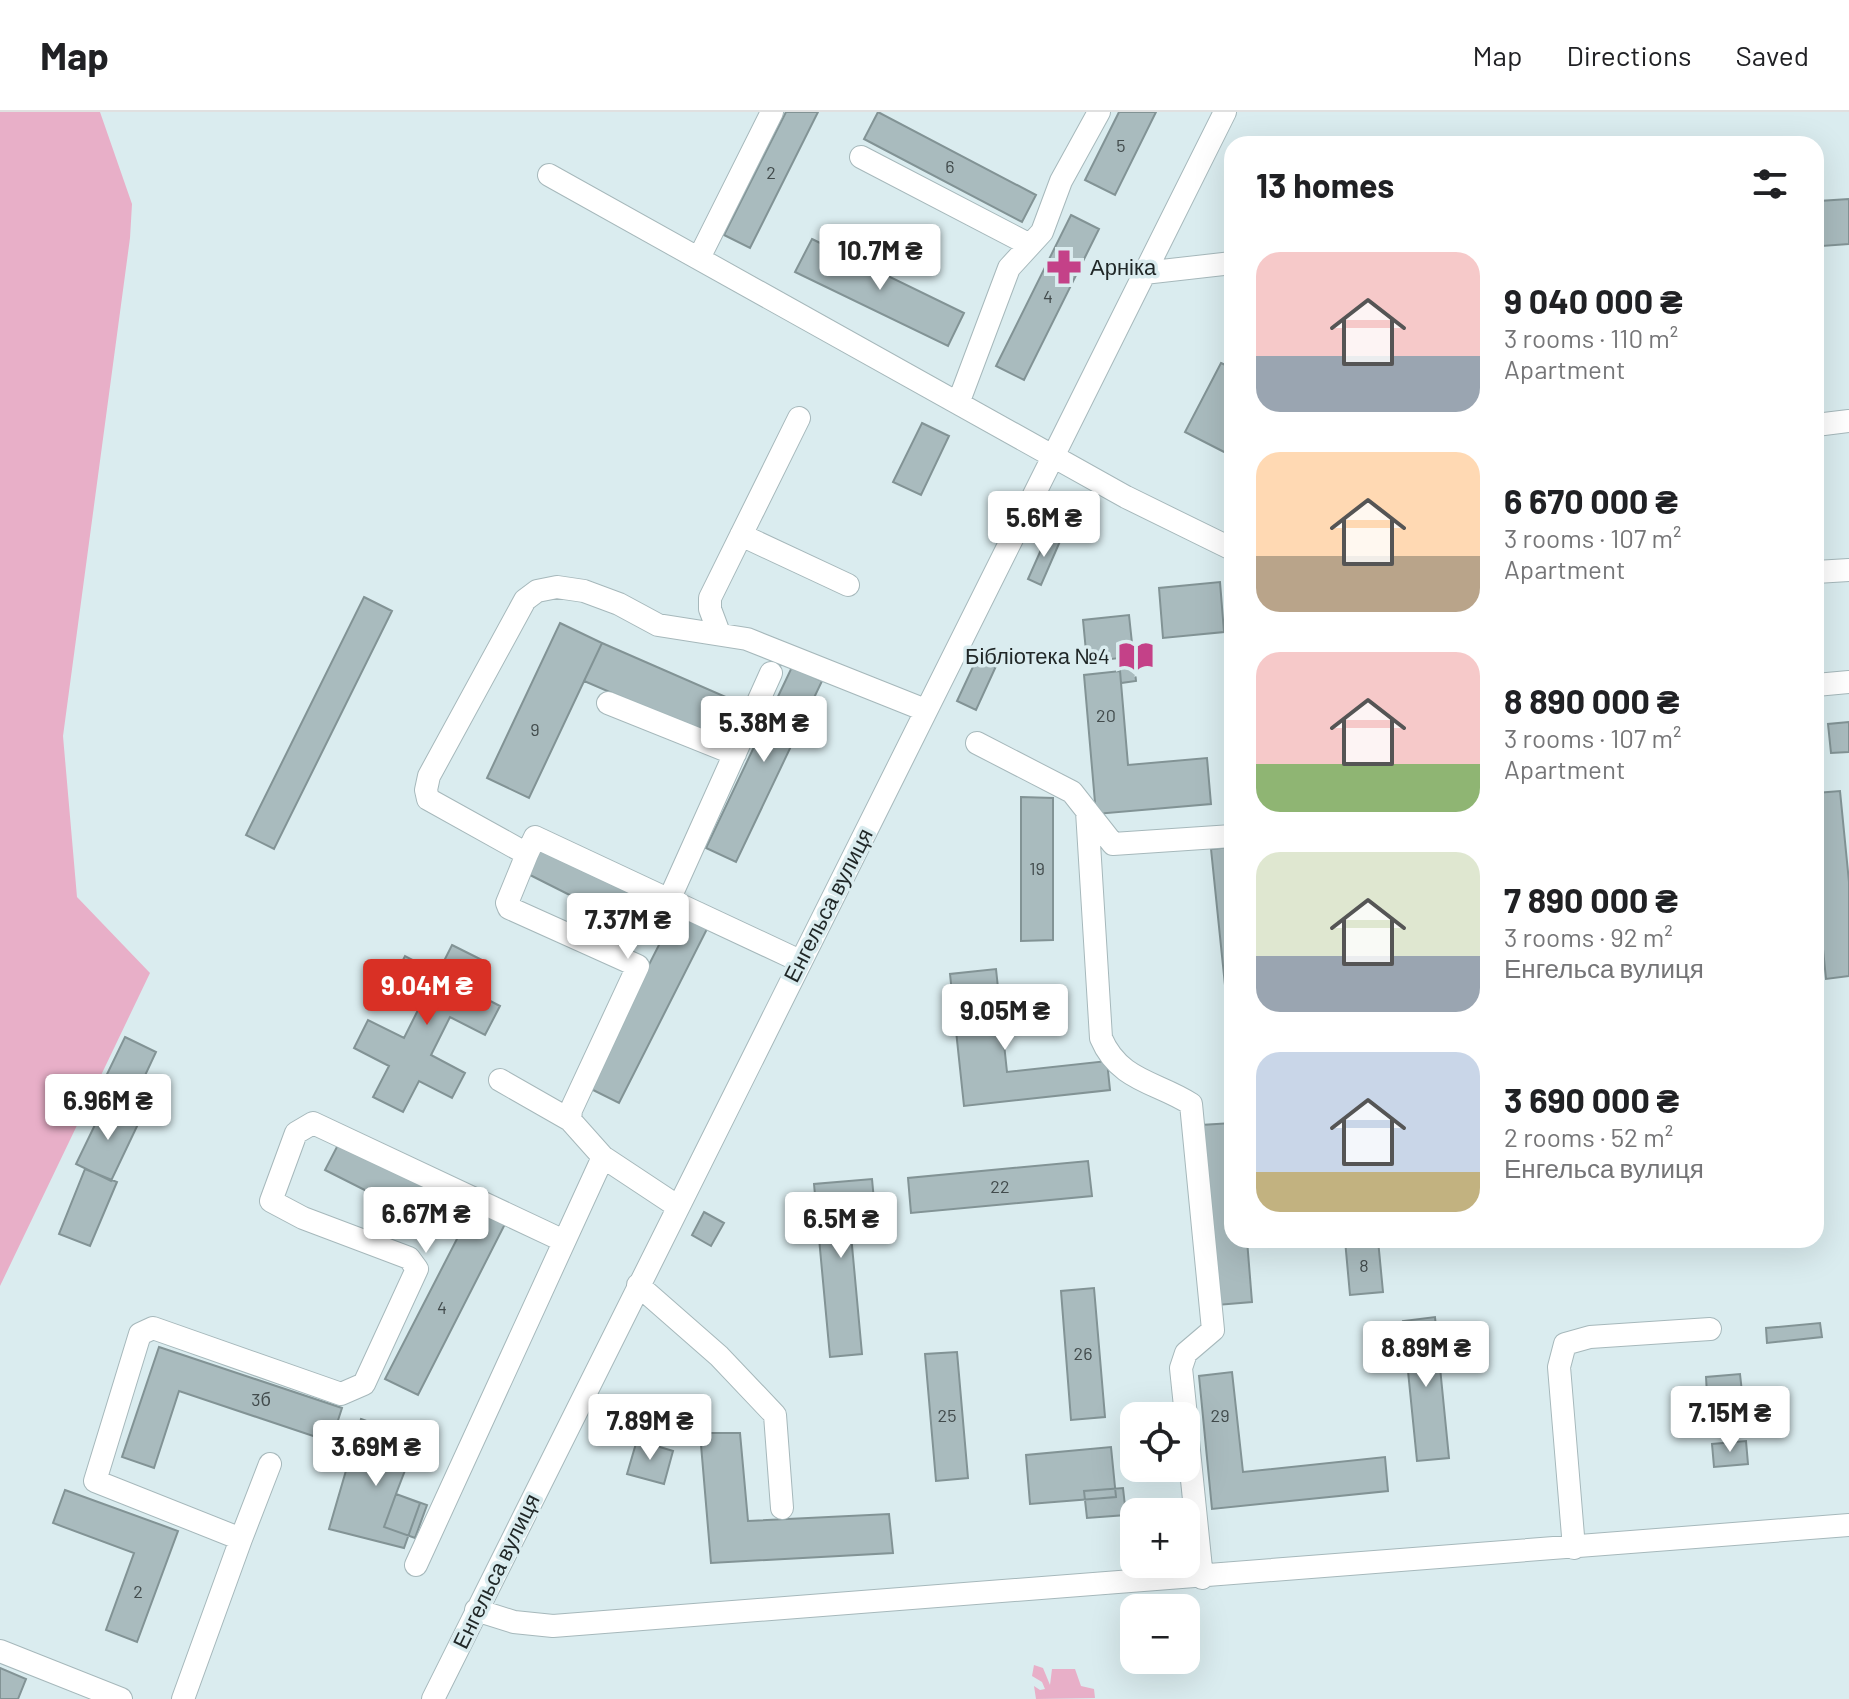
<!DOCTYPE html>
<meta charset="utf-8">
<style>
body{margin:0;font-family:Barlow,sans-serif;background:#f6f6f6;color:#202124;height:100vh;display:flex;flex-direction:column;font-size:30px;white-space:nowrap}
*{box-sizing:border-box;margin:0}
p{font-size:26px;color:#757577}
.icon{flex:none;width:44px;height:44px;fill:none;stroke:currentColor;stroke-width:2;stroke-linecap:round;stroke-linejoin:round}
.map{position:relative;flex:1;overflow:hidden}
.details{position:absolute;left:1224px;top:24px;width:600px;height:1112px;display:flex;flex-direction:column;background:#fff;border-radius:24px;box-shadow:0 8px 32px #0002}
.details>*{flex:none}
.controls{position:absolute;left:1120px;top:1290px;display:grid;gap:16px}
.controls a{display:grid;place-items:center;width:80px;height:80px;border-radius:16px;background:#fff;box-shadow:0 8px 32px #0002;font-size:40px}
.price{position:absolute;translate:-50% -68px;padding:0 18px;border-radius:8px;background:#fff;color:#222;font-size:26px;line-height:52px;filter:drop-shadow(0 2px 4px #0008)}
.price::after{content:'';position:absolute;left:50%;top:48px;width:24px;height:18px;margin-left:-12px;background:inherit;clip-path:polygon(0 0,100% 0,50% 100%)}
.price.on{background:#d93025;color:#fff}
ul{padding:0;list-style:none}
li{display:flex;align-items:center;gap:24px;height:200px;padding:0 32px}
li span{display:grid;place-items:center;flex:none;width:224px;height:160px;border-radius:24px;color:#555}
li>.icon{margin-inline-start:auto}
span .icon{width:96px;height:96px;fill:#fffc;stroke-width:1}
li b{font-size:34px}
h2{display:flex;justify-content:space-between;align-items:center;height:96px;padding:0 32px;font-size:34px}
header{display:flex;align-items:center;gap:48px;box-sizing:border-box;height:112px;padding:0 40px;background:#fff;border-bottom:2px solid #e0e0e0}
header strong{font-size:38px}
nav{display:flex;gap:44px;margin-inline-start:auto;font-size:28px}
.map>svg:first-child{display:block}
.green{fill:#e8afc8}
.building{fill:#a9bbbe;stroke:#829395;stroke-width:2}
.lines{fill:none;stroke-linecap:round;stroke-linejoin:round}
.minor-casing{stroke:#a6b8bb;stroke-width:24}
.minor{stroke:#fff;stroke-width:22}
.labels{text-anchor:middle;stroke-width:7;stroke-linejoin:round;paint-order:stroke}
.number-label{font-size:18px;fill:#424b4c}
.poi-label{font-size:22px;fill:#1f2626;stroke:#daecef;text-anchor:start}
.street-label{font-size:22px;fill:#1f2626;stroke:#daecef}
</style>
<header>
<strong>Map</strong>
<nav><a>Map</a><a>Directions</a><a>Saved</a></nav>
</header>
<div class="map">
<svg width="1849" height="1587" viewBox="0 0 1849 1587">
<rect width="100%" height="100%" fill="#daecef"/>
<path class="green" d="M0,0H100L132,92L130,126L63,624L77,785L150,861L0,1174Z
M1034,1553L1043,1556L1050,1573L1052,1557H1075L1081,1574L1094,1577L1095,1586L1036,1587L1034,1574L1040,1578L1045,1577L1042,1570L1032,1564Z"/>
<path class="building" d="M786,0H818L750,136L724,123Z
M878,0L1036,83L1022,110L864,27Z
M1119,0H1156L1115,83L1085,68Z
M1849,87V132L1822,134L1819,89Z
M1071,103L1099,117L1024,268L996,254Z
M812,127L964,201L948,234L795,160Z
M1221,251L1232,256V344L1185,320Z
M922,311L949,324L921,383L893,370Z
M1048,422L1061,427L1041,473L1028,467Z
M1220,470L1224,520L1163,526L1159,476Z
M364,485L392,499L274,737L246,723Z
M1129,503L1136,569L1121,571L1119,546L1087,550L1083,508Z
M560,511L602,531L529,686L487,666Z
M602,531L735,589L719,627L584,569Z
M978,544L997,552L976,598L957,589Z
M792,555L822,569L736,750L706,736Z
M1120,559L1128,653L1207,646L1211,692L1096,702L1084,563Z
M1849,610V640L1831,641L1828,612Z
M1840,679L1849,770V864L1826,867L1816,767V681Z
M1021,685L1053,686V828L1021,829Z
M541,733L707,817L619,991L587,975L661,829L526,761Z
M1232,735V912H1229L1211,737Z
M452,833L482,848L467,877L500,894L485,923L450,905L431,943L465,961L452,986L419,969L403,1000L373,985L389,954L354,936L368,908L404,926L422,890L390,873L405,844L438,861Z
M996,857L1007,960L1107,949L1110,978L964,994L950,862Z
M125,925L156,940L127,1002L95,987Z
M105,992L140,1008L111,1069L76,1052Z
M1232,1011V1128H1247L1252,1190L1217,1193L1201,1013Z
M340,1029L505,1112L418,1283L385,1267L458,1125L325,1058Z
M1088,1049L1092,1084L911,1101L908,1066Z
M85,1057L117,1070L90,1134L59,1122Z
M872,1067L875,1099L849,1101L862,1242L830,1245L814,1072Z
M704,1100L724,1111L711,1134L692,1123Z
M1345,1128H1378L1383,1180L1350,1183Z
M1094,1176L1105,1305L1071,1308L1061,1179Z
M1435,1205L1449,1346L1417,1349L1403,1209Z
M1820,1211L1822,1225L1767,1231L1766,1216Z
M159,1235L342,1296L331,1330L179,1279L154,1356L122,1345Z
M957,1240L968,1366L936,1369L925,1242Z
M1232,1260L1243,1360L1385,1345L1388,1379L1212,1397L1199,1264Z
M1740,1262L1742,1280L1707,1283L1706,1265Z
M361,1307L417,1327L396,1382L420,1391L404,1436L329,1417Z
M700,1321H740L748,1409L889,1402L893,1441L711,1451Z
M637,1328L673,1339L664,1372L627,1362Z
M1746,1329L1748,1352L1714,1355L1712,1332Z
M1111,1335L1116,1385L1030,1392L1026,1343Z
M1123,1376L1126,1403L1087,1406L1084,1379Z
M65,1378L178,1419L137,1530L106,1518L134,1441L53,1411Z
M396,1382L427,1393L415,1426L384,1415Z
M0,1556L26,1567L18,1587H0Z"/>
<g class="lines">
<g class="minor-casing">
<path id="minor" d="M861,45L1030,133
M549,63L1126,385L1232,437
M699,146L772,0
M1144,161L1232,151
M959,289L1009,156L1042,120L1061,69L1099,0
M1816,313L1849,309
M741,423L848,473
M1816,460L1849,458
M719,521L710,497V486L799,306
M1816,573L1849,570
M608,591L735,642
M977,631L1072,680L1113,732L1232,724
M1087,699L1101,926C1119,969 1157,970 1191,992L1213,1218L1186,1241L1181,1256L1186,1304
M527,742L507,791L509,796L638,854L571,998L570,1008L603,1045L677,1094
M669,788L771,561
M800,849L535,725L527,742L428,687L426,678L429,664L525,488L537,479L557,475L584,479L619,492L658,513L747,527L925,598
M500,968L570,1008
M638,1173L719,1244L775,1303L782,1396
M1186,1309L1202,1466
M241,1427L270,1352
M1574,1436L1559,1255L1565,1232L1590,1225L1710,1217
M416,1453L603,1045
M476,1498L514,1510L553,1514L1849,1413
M0,1539L121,1587
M183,1587L241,1427L95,1369L140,1222L153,1216L341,1282L364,1272L417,1157L409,1146L303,1106L271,1089L296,1021L313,1011L564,1129
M433,1587L1225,0"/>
</g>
<use href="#minor" class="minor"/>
</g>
<defs>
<g id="pharmacy-bare" transform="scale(2.76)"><path d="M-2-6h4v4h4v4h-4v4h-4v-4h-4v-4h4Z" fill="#c44188" stroke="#daecef" stroke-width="2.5" paint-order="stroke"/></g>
<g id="library-bare" transform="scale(2.76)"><path d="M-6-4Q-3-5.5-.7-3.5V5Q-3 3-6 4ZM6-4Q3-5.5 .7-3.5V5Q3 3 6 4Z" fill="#c44188" stroke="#daecef" stroke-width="2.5" paint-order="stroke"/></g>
</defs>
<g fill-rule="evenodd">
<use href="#pharmacy-bare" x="1064" y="155"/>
<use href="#library-bare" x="1136" y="544"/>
</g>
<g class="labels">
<g class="number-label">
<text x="1121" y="40">5</text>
<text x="950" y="61">6</text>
<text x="771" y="67">2</text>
<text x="1048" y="191">4</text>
<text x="1106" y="610">20</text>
<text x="535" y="624">9</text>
<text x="1037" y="763">19</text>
<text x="1000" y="1081">22</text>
<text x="1364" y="1160">8</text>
<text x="442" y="1202">4</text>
<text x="1083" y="1248">26</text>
<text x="261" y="1294">3б</text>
<text x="947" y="1310">25</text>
<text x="1220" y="1310">29</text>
<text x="138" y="1486">2</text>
</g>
<g class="poi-label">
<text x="1090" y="163">Арніка</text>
<text x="1110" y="552" text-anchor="end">Бібліотека №4</text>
</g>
<g class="street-label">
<text transform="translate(828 793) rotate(-63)" y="8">Енгельса вулиця</text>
<text transform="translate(496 1459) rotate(-64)" y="8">Енгельса вулиця</text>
</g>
</g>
</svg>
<div class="controls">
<a><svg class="icon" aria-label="locate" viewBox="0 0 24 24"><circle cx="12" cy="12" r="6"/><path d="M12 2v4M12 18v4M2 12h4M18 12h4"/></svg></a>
<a>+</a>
<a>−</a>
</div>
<b class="price" style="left:880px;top:180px">10.7M ₴</b>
<b class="price" style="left:1044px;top:447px">5.6M ₴</b>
<b class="price" style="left:764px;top:652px">5.38M ₴</b>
<b class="price" style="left:628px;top:849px">7.37M ₴</b>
<b class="price on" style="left:427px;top:915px">9.04M ₴</b>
<b class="price" style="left:1005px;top:940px">9.05M ₴</b>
<b class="price" style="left:108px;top:1030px">6.96M ₴</b>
<b class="price" style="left:426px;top:1143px">6.67M ₴</b>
<b class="price" style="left:841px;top:1148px">6.5M ₴</b>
<b class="price" style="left:1426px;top:1277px">8.89M ₴</b>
<b class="price" style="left:1730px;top:1342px">7.15M ₴</b>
<b class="price" style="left:650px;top:1350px">7.89M ₴</b>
<b class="price" style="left:376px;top:1376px">3.69M ₴</b>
<section class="details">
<h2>13 homes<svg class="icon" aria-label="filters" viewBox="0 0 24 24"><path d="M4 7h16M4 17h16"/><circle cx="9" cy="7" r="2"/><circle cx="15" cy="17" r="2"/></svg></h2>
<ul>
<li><span style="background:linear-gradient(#f6c9c9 65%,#9aa5b1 0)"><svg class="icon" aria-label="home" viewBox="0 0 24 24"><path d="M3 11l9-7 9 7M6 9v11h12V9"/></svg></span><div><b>9 040 000 ₴</b><p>3 rooms · 110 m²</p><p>Apartment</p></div></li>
<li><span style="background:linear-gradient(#ffd9b3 65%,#b9a48a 0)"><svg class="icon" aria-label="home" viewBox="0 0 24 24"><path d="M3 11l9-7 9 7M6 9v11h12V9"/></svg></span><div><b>6 670 000 ₴</b><p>3 rooms · 107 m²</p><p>Apartment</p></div></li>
<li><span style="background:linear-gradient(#f6c9c9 70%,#8fb573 0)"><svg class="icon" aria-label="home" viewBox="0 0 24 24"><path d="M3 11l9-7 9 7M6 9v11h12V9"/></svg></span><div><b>8 890 000 ₴</b><p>3 rooms · 107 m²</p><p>Apartment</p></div></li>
<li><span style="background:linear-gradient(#dfe7d0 65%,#9aa5b1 0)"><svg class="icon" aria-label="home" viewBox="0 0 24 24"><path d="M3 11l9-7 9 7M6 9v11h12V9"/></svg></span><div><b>7 890 000 ₴</b><p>3 rooms · 92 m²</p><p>Енгельса вулиця</p></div></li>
<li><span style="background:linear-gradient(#c9d6e8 75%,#c2b280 0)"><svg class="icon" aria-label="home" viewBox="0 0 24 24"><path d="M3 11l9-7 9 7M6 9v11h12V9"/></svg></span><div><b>3 690 000 ₴</b><p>2 rooms · 52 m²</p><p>Енгельса вулиця</p></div></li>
</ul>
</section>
</div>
